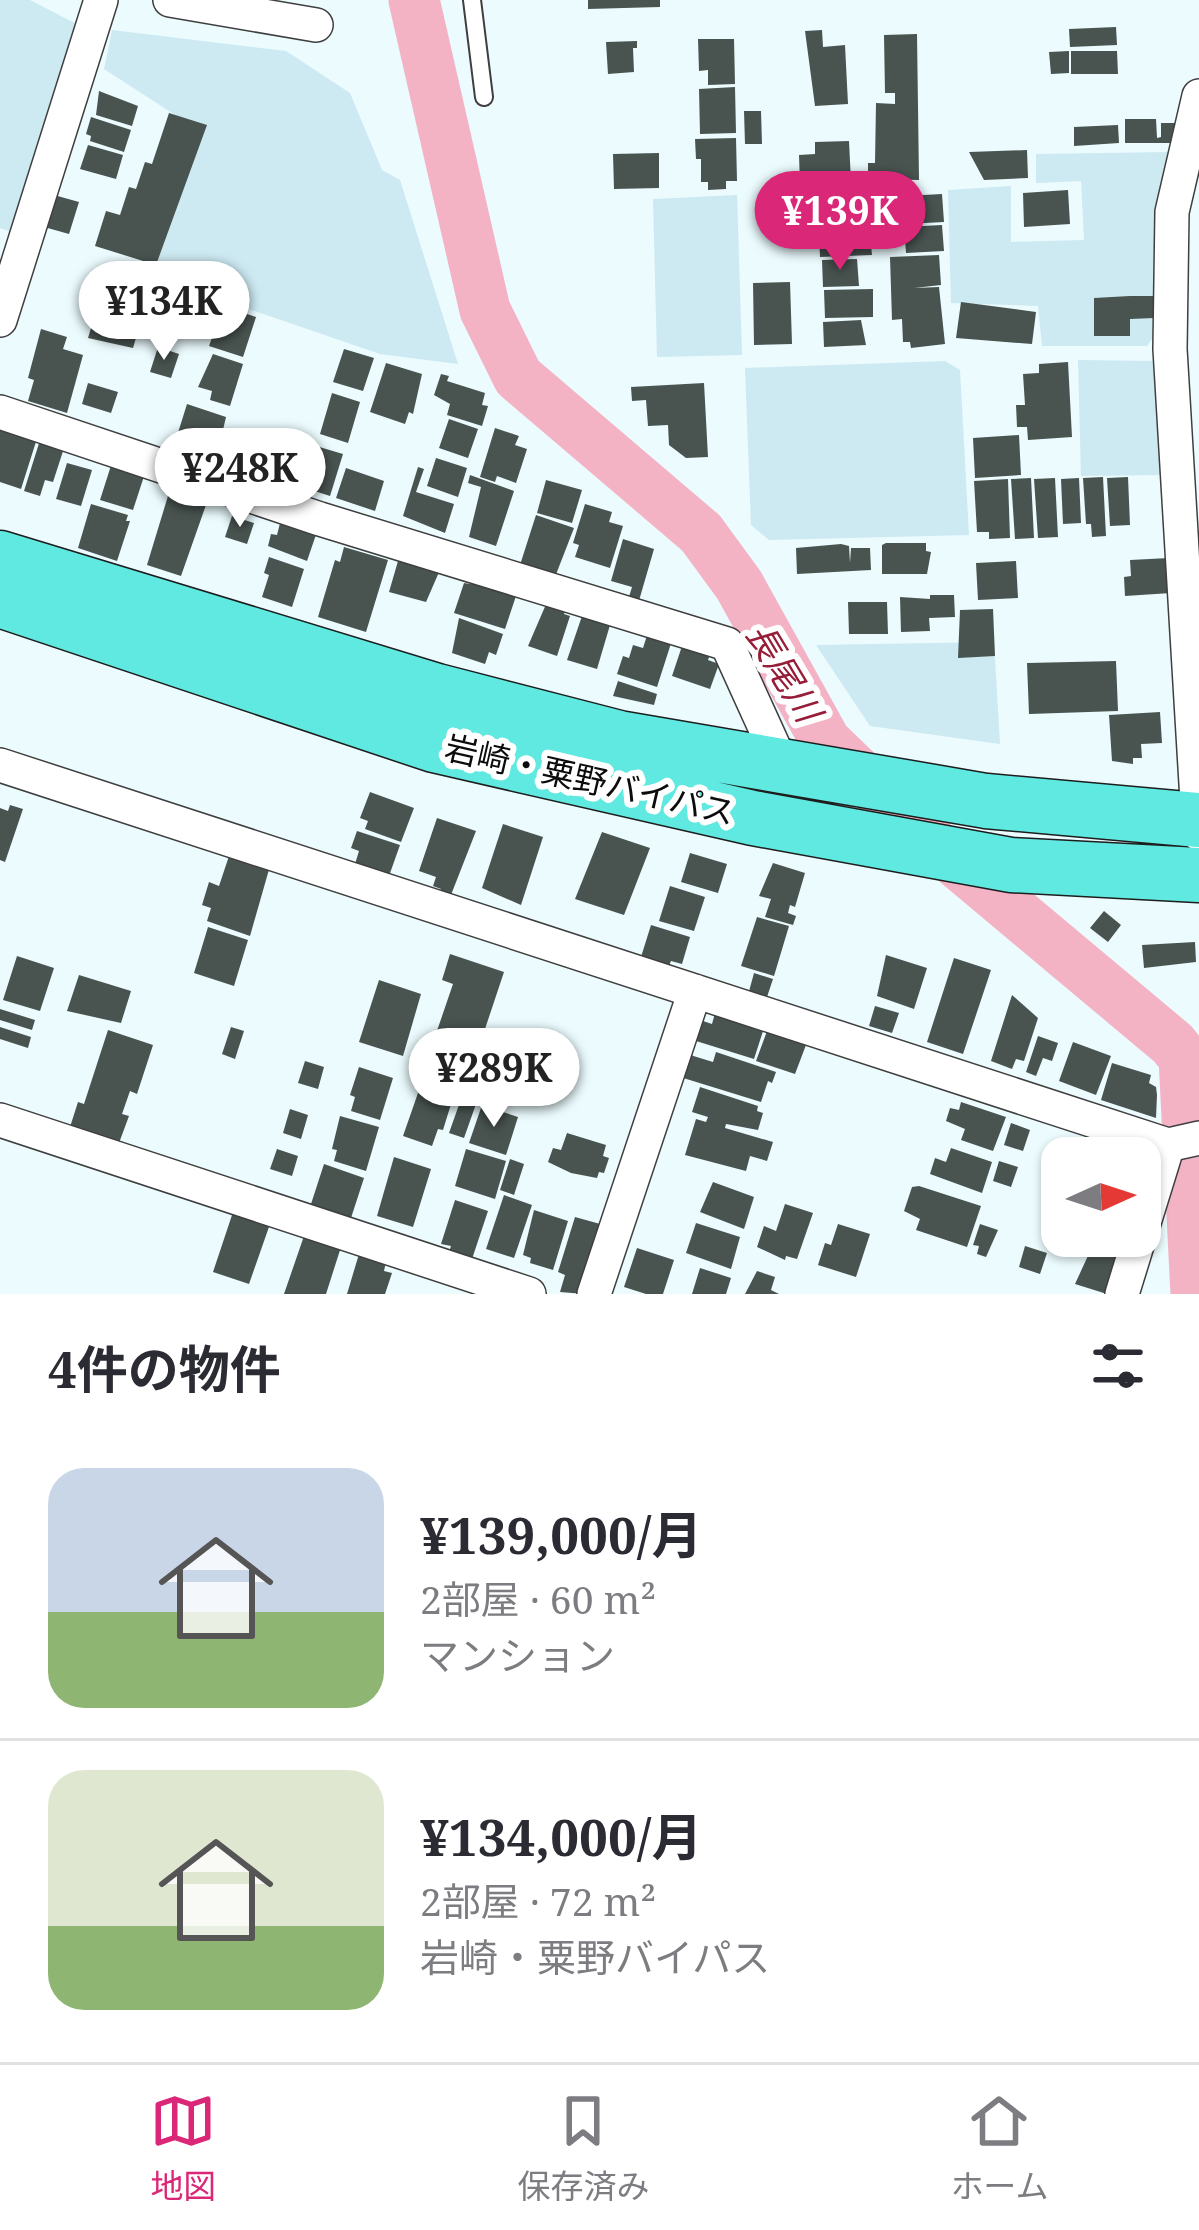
<!DOCTYPE html>
<html lang="ja">
<meta charset="utf-8">
<style>
body{margin:0;font-family:"Noto Serif","Noto Sans JP",serif;background:#f7f7f7;color:#2b2b33;height:100vh;display:flex;flex-direction:column;font-size:45px;white-space:nowrap}
*{box-sizing:border-box;margin:0}
p{font-size:39px;color:#7c7c81}
.icon{flex:none;width:66px;height:66px;fill:none;stroke:currentColor;stroke-width:2;stroke-linecap:round;stroke-linejoin:round}
.map{position:relative;height:1294px;overflow:hidden}
.details{display:flex;flex-direction:column;background:#fff;flex:1}
.details>*{flex:none}
.needle{width:78px;rotate:87deg}
.buttons{position:absolute;left:1041px;top:1137px;display:grid;gap:24px}
.buttons a{display:grid;place-items:center;width:120px;height:120px;border-radius:24px;background:#fff;box-shadow:0 3px 9px #0004;font-size:60px}
.price{position:absolute;translate:-50% -102px;padding:0 27px;border-radius:42px;background:#fff;color:#222;font-size:39px;line-height:78px;filter:drop-shadow(0 3px 6px #0008)}
.price::after{content:'';position:absolute;left:50%;top:72px;width:36px;height:27px;margin-left:-18px;background:inherit;clip-path:polygon(0 0,100% 0,50% 100%)}
.price.selected{background:#db2777;color:#fff}
ul{padding:0;list-style:none}
li{display:flex;align-items:center;gap:36px;height:300px;padding:0 48px}
li+li{border-top:3px solid #e1e1e2}
li span{display:grid;place-items:center;flex:none;width:336px;height:240px;border-radius:36px;color:#555}
li>.icon{margin-inline-start:auto}
span .icon{width:144px;height:144px;fill:#fffc;stroke-width:1}
li b{font-size:51px}
h2{display:flex;justify-content:space-between;align-items:center;height:144px;padding:0 48px;font-size:51px}
.tabs{display:flex;justify-content:space-around;align-items:center;height:168px;border-top:3px solid #e1e1e2;background:#fff;font-size:33px;color:#7c7c81}
.tabs a{display:grid;justify-items:center;gap:6px}
.tabs .selected{color:#db2777}
.map>svg:first-child{display:block}
.farmland{fill:#cde9f2}
.lines{fill:none;stroke-linecap:round;stroke-linejoin:round}
.river{stroke:#f3b3c5;stroke-width:51}
.building{fill:#495451}
.service-casing{stroke:#3f3f3f;stroke-width:20}
.minor-casing{stroke:#3f3f3f;stroke-width:36}
.trunk-casing{stroke:#1d1d1d;stroke-width:57}
.service{stroke:#fff;stroke-width:16}
.minor{stroke:#fff;stroke-width:33}
.trunk{stroke:#60e9e0;stroke-width:54}
.labels{text-anchor:middle;stroke-width:12;stroke-linejoin:round;paint-order:stroke}
.street-label{font-size:33px;fill:#0c0c0c;stroke:#fff}
.water-label{font-size:36px;font-style:italic;fill:#971c37;stroke:#fff}
</style>
<div class="map">
<svg width="1199" height="1294" viewBox="0 0 1199 1294">
<rect width="100%" height="100%" fill="#ebfbfe"/>
<path class="farmland" d="M0,0H30L90,31L17,234L0,228Z
M112,30L286,51L350,93L382,170L400,180L458,364L380,354L150,275L200,131L104,69Z
M1169,152L1159,216L1156,333L1147,346H1042L1038,306L951,303L948,190L1011,186V242L1084,240L1081,181L1036,183V154Z
M737,195L742,355L657,357L653,199Z
M1078,360L1155,361L1163,475L1081,476Z
M945,361L960,370L969,535L769,540L751,525L745,368Z
M994,642L1000,744L870,726L816,645Z"/>
<g class="lines">
<path class="river" d="M414,0L485,310L518,377L701,533L739,585L826,742L920,832L1173,1044L1184,1058L1196,1294"/>
</g>
<path class="building" d="M588,0H660V7L588,9Z
M1116,27L1117,45L1070,47L1069,29Z
M822,30L823,47L845,45L848,104L815,106L805,31Z
M917,34L919,180L868,179V163H875L876,103L895,104V93H885L884,35Z
M698,39H734L735,84L708,85V70L699,71Z
M637,41V48H633L634,72L608,74L606,42Z
M1069,51V73L1051,74L1049,52Z
M1071,51H1117L1118,74H1071Z
M735,87L736,133L700,134L699,89Z
M99,91L138,106L132,126L96,115Z
M744,111H761L762,144H745Z
M169,113L207,125L156,265L95,246L106,211L120,215L129,187L136,189L145,162L152,164Z
M91,117L131,130L124,152L90,141L91,136L86,134Z
M1125,119H1156L1157,138L1161,137V123H1177L1171,143H1125Z
M1118,125L1119,143L1074,146V127Z
M736,138L737,181H726V189L708,190V182H701V159H696L695,139Z
M849,141L851,182L800,184L799,155L815,154V142Z
M88,145L123,155L116,179L80,169Z
M1027,150L1028,178L984,180L969,152Z
M659,153V188L614,189L613,154Z
M1068,190L1070,224L1024,227L1023,193Z
M942,194L944,222L906,224L905,196Z
M54,195L79,202L69,234L44,227Z
M870,196L871,213H862L863,229L822,230L821,197Z
M942,225L944,251L906,253L904,227Z
M864,232V244H871L872,255L820,257L819,234Z
M939,255L941,285L914,288L939,287L945,344L911,348L910,342H903L902,319L892,320L890,257Z
M857,259L859,286L823,287L822,260Z
M108,272L150,281L142,308L136,306L133,318L141,321L133,348L88,338Z
M790,282L792,344L754,345L753,283Z
M873,289V317L825,318L824,290Z
M1130,296H1154V318L1130,319V336H1094V298Z
M961,302L1036,312L1032,344L956,338Z
M223,306L256,317L243,357L209,346Z
M861,320L866,345L824,347L823,322Z
M41,329L67,337L63,349L83,355L67,413L28,401L34,380L28,378Z
M158,347L179,354L171,378L150,372Z
M344,349L374,358L363,391L333,382Z
M213,354L243,364L230,406L210,400L212,391L198,387Z
M1068,362L1072,437L1028,440L1027,427H1017L1016,405H1025L1023,374L1039,373V364Z
M386,363L422,374L413,414L409,412L405,424L370,412Z
M441,374L449,376L447,381L485,393L482,405L488,406L482,426L447,415L450,404L434,395Z
M88,383L118,392L111,413L82,404Z
M704,383L708,457L686,458L669,445L668,425L648,426L646,400L632,401L631,387Z
M332,393L360,402L348,443L320,434Z
M187,404L226,417L216,460L178,448L181,438L177,436Z
M449,419L478,429L468,458L439,448Z
M0,424L40,429L21,489L0,482Z
M495,428L519,436L515,445L527,449L516,483L497,476L495,482L480,477Z
M1019,435L1021,475L975,478L973,438Z
M41,437L65,445L53,482L45,480L40,496L24,491Z
M316,446L343,454L330,496L302,487Z
M115,453L148,464L133,510L100,500Z
M436,458L467,468L458,497L427,486Z
M67,463L92,470L81,506L56,499Z
M418,467L424,469L416,492L454,504L445,533L403,516Z
M346,468L384,481L375,511L336,498Z
M470,475L514,491L496,546L469,537L481,487L468,483Z
M1103,477L1106,536L1092,537L1091,524H1086L1083,478Z
M1128,477L1130,525L1110,526L1107,478Z
M1031,478L1034,538L1015,539L1011,479Z
M1055,478L1058,537L1038,538L1034,479Z
M1079,478L1081,523L1063,524L1061,479Z
M1008,479L1010,538L989,539V532H977L974,481Z
M546,480L582,490L572,523L537,513Z
M213,485L181,576L147,565L171,486Z
M91,504L128,515L126,521H130L117,561L78,548Z
M585,504L612,512L609,522L623,526L610,568L575,557L579,545L573,543Z
M290,514L320,523L307,561L268,546L271,534L277,535L280,523L286,525Z
M536,515L574,528L555,577L520,565Z
M232,516L254,523L247,544L225,537Z
M623,539L654,549L638,604L628,600L632,587L611,581Z
M886,543H926V551L931,552L927,574H882V545Z
M841,544L849,546L850,563L851,548H870L871,570L797,574L796,548Z
M344,547L388,560L366,632L318,617L335,560L340,562Z
M408,553L443,563L426,602L389,592L398,561L406,563Z
M269,557L304,569L292,607L262,597L269,575L264,573Z
M1169,558L1171,593L1125,596L1124,577L1131,576L1130,560Z
M1016,561L1018,598L978,600L976,563Z
M474,572L517,593L505,629L454,613L464,583L470,584Z
M930,595H954L955,617L929,618L930,631L901,632L900,597L930,599Z
M547,602L566,608L564,614L570,616L557,656L528,646Z
M848,602H887L888,634H849Z
M993,609L995,656L958,658L960,610Z
M582,616L610,625L597,669L567,660Z
M459,618L503,634L496,655L489,652L485,664L452,653Z
M650,626L674,634L657,687L617,674L623,656L629,658L633,645L643,648Z
M684,640L712,649L708,660L719,664L710,689L672,676Z
M1116,661L1118,711L1029,714L1027,663Z
M618,681L657,694L654,705L613,696Z
M1160,712L1162,743L1141,744L1142,758H1133V764L1112,761L1109,715Z
M370,792L414,808L401,842L365,829L368,821L360,818Z
M10,805L23,809L5,862L0,860V808L8,811Z
M437,818L476,831L449,900L438,897L441,889L433,886L436,877L419,871Z
M503,824L543,837L521,905L482,888Z
M357,831L400,845L389,876L355,864L359,851L351,848Z
M602,832L650,848L624,915L575,899Z
M230,853L270,866L250,936L207,921L211,908L202,905L209,882L219,886Z
M690,853L727,864L718,893L681,882Z
M773,863L805,873L795,907L790,905L788,913L796,916L793,925L765,917L771,899L759,896Z
M670,886L705,897L694,931L659,921Z
M1104,911L1121,925L1108,942L1090,928Z
M757,917L789,926L774,976L741,966Z
M651,925L690,937L682,964L671,961L669,966L641,957Z
M208,927L248,940L234,986L194,973Z
M1195,942L1196,962L1144,968L1142,945Z
M450,954L504,972L469,1077L426,1063L453,984L442,980Z
M886,955L927,968L914,1009L877,996Z
M17,956L54,968L40,1011L3,1000Z
M954,958L991,970L963,1054L927,1042Z
M754,973L773,979L766,1000L748,995Z
M79,975L131,991L121,1023L67,1011Z
M379,980L421,994L403,1056L359,1042Z
M1012,995L1038,1018L1024,1061L1016,1059L1012,1069L991,1061Z
M875,1006L899,1013L892,1033L869,1026Z
M0,1009L35,1020L32,1030L0,1020Z
M715,1013L764,1028L754,1059L696,1041L703,1021L712,1024Z
M0,1027L31,1037L28,1048L0,1039Z
M231,1027L244,1031L235,1059L222,1054Z
M108,1030L153,1045L137,1094L130,1091L122,1114L129,1116L119,1143L70,1127L78,1102L84,1104Z
M767,1031L806,1045L795,1074L756,1061Z
M1038,1036L1058,1043L1052,1061L1043,1058L1036,1076L1026,1072Z
M1073,1042L1111,1056L1096,1095L1059,1081Z
M716,1052L776,1072L772,1083L768,1081L761,1102L680,1077L687,1054L713,1062Z
M305,1061L324,1067L318,1089L298,1083Z
M1112,1063L1151,1075L1149,1083L1156,1087L1157,1095L1156,1118L1101,1100Z
M359,1067L393,1078L380,1120L351,1111L355,1097L350,1095Z
M700,1087L758,1106L757,1111L763,1113L758,1130L726,1124L725,1128L773,1142L767,1161L750,1156L746,1171L685,1155L696,1119L706,1122L708,1117L692,1112Z
M418,1093L451,1104L443,1130L438,1129L432,1146L403,1136Z
M461,1099L476,1104L464,1138L449,1133Z
M961,1102L1006,1117L993,1151L961,1140L965,1129L946,1121L950,1108L959,1110Z
M482,1105L518,1117L506,1155L469,1143Z
M290,1109L308,1115L301,1139L283,1133Z
M340,1116L379,1127L366,1171L334,1161L337,1150L332,1149Z
M1011,1123L1030,1130L1023,1151L1004,1145Z
M567,1133L606,1145L603,1156L609,1158L604,1173L599,1172L597,1178L571,1173L548,1162L553,1148L561,1150Z
M1061,1138L1082,1144L1077,1158L1054,1160Z
M951,1148L992,1162L982,1193L930,1174L935,1158L946,1162Z
M277,1149L298,1156L292,1176L270,1169Z
M466,1149L506,1161L495,1199L455,1186Z
M394,1157L431,1169L413,1227L377,1216Z
M510,1159L524,1164L514,1195L500,1190Z
M999,1161L1018,1167L1011,1187L993,1181Z
M324,1164L364,1178L351,1218L339,1214L336,1222L301,1211L303,1202L311,1204Z
M713,1182L754,1197L744,1229L700,1212Z
M919,1186L981,1206L967,1247L916,1230L920,1219L904,1211L912,1187Z
M504,1195L532,1205L514,1258L486,1249Z
M455,1200L488,1211L471,1262L448,1255L451,1246L441,1244Z
M785,1204L813,1213L797,1259L786,1256L785,1260L757,1247L764,1226L776,1231Z
M534,1210L568,1221L553,1270L530,1263L531,1258L523,1255Z
M233,1212L270,1224L249,1284L213,1272Z
M575,1217L611,1227L585,1294L560,1292L565,1275L558,1272Z
M696,1223L740,1237L731,1269L686,1253Z
M838,1224L870,1234L856,1277L818,1265L825,1243L831,1245Z
M980,1224L998,1230L986,1257L977,1254L979,1246L973,1245Z
M304,1236L341,1247L326,1294H284Z
M1025,1246L1047,1253L1040,1274L1019,1267Z
M1092,1247L1120,1257L1107,1294L1075,1284Z
M637,1248L674,1260L663,1294H646L624,1287Z
M359,1254L386,1262L384,1271L392,1273L385,1294H347Z
M700,1268L731,1278L726,1294H692Z
M757,1271L775,1277L771,1290L779,1294H745Z"/>
<g class="lines">
<g class="service-casing">
<path id="service" d="M472,0L484,97"/>
</g>
<g class="minor-casing">
<path id="minor" d="M170,0L316,25
M0,320L101,0
M0,412L320,519L727,644L782,765
M0,765L1168,1145L1199,1138
M1199,834L1170,349L1172,212L1199,96
M0,1120L529,1294
M594,1294L695,991
M1122,1294L1168,1145"/>
</g>
<g class="trunk-casing">
<path id="trunk" d="M0,558L437,691L619,738L986,801L1199,820
M0,600L434,745L753,818L1011,865L1199,875"/>
</g>
<use href="#service" class="service"/>
<use href="#minor" class="minor"/>
<use href="#trunk" class="trunk"/>
</g>
<g class="labels">
<g class="street-label">
<text transform="translate(590 780) rotate(13)" y="12">岩崎・粟野バイパス</text>
</g>
<g class="water-label">
<text transform="translate(784 672) rotate(59)" y="13">長尾川</text>
</g>
</g>
</svg>
<div class="buttons">
<a><svg class="needle" viewBox="-14 -14 28 28"><path d="M0-13l5 13h-10z" fill="#e53935"/><path d="M0 13l5-13h-10z" fill="#7c7c81"/></svg></a>
</div>
<b class="price selected" style="left:840px;top:273px">¥139K</b>
<b class="price" style="left:164px;top:363px">¥134K</b>
<b class="price" style="left:240px;top:530px">¥248K</b>
<b class="price" style="left:494px;top:1130px">¥289K</b>
</div>
<section class="details">
<h2>4件の物件<svg class="icon" aria-label="filters" viewBox="0 0 24 24"><path d="M4 7h16M4 17h16"/><circle cx="9" cy="7" r="2"/><circle cx="15" cy="17" r="2"/></svg></h2>
<ul>
<li><span style="background:linear-gradient(#c9d6e8 60%,#8fb573 0)"><svg class="icon" aria-label="home" viewBox="0 0 24 24"><path d="M3 11l9-7 9 7M6 9v11h12V9"/></svg></span><div><b>¥139,000/月</b><p>2部屋 · 60 m²</p><p>マンション</p></div></li>
<li><span style="background:linear-gradient(#dfe7d0 65%,#8fb573 0)"><svg class="icon" aria-label="home" viewBox="0 0 24 24"><path d="M3 11l9-7 9 7M6 9v11h12V9"/></svg></span><div><b>¥134,000/月</b><p>2部屋 · 72 m²</p><p>岩崎・粟野バイパス</p></div></li>
</ul>
</section>
<nav class="tabs">
<a class="selected"><svg class="icon" aria-label="map" viewBox="0 0 24 24"><path d="M3 6l6-2 6 2 6-2v14l-6 2-6-2-6 2zM9 4v14M15 6v14"/></svg>地図</a>
<a><svg class="icon" aria-label="saved" viewBox="0 0 24 24"><path d="M7 4h10v16l-5-4-5 4z"/></svg>保存済み</a>
<a><svg class="icon" aria-label="home" viewBox="0 0 24 24"><path d="M3 11l9-7 9 7M6 9v11h12V9"/></svg>ホーム</a>
</nav>
